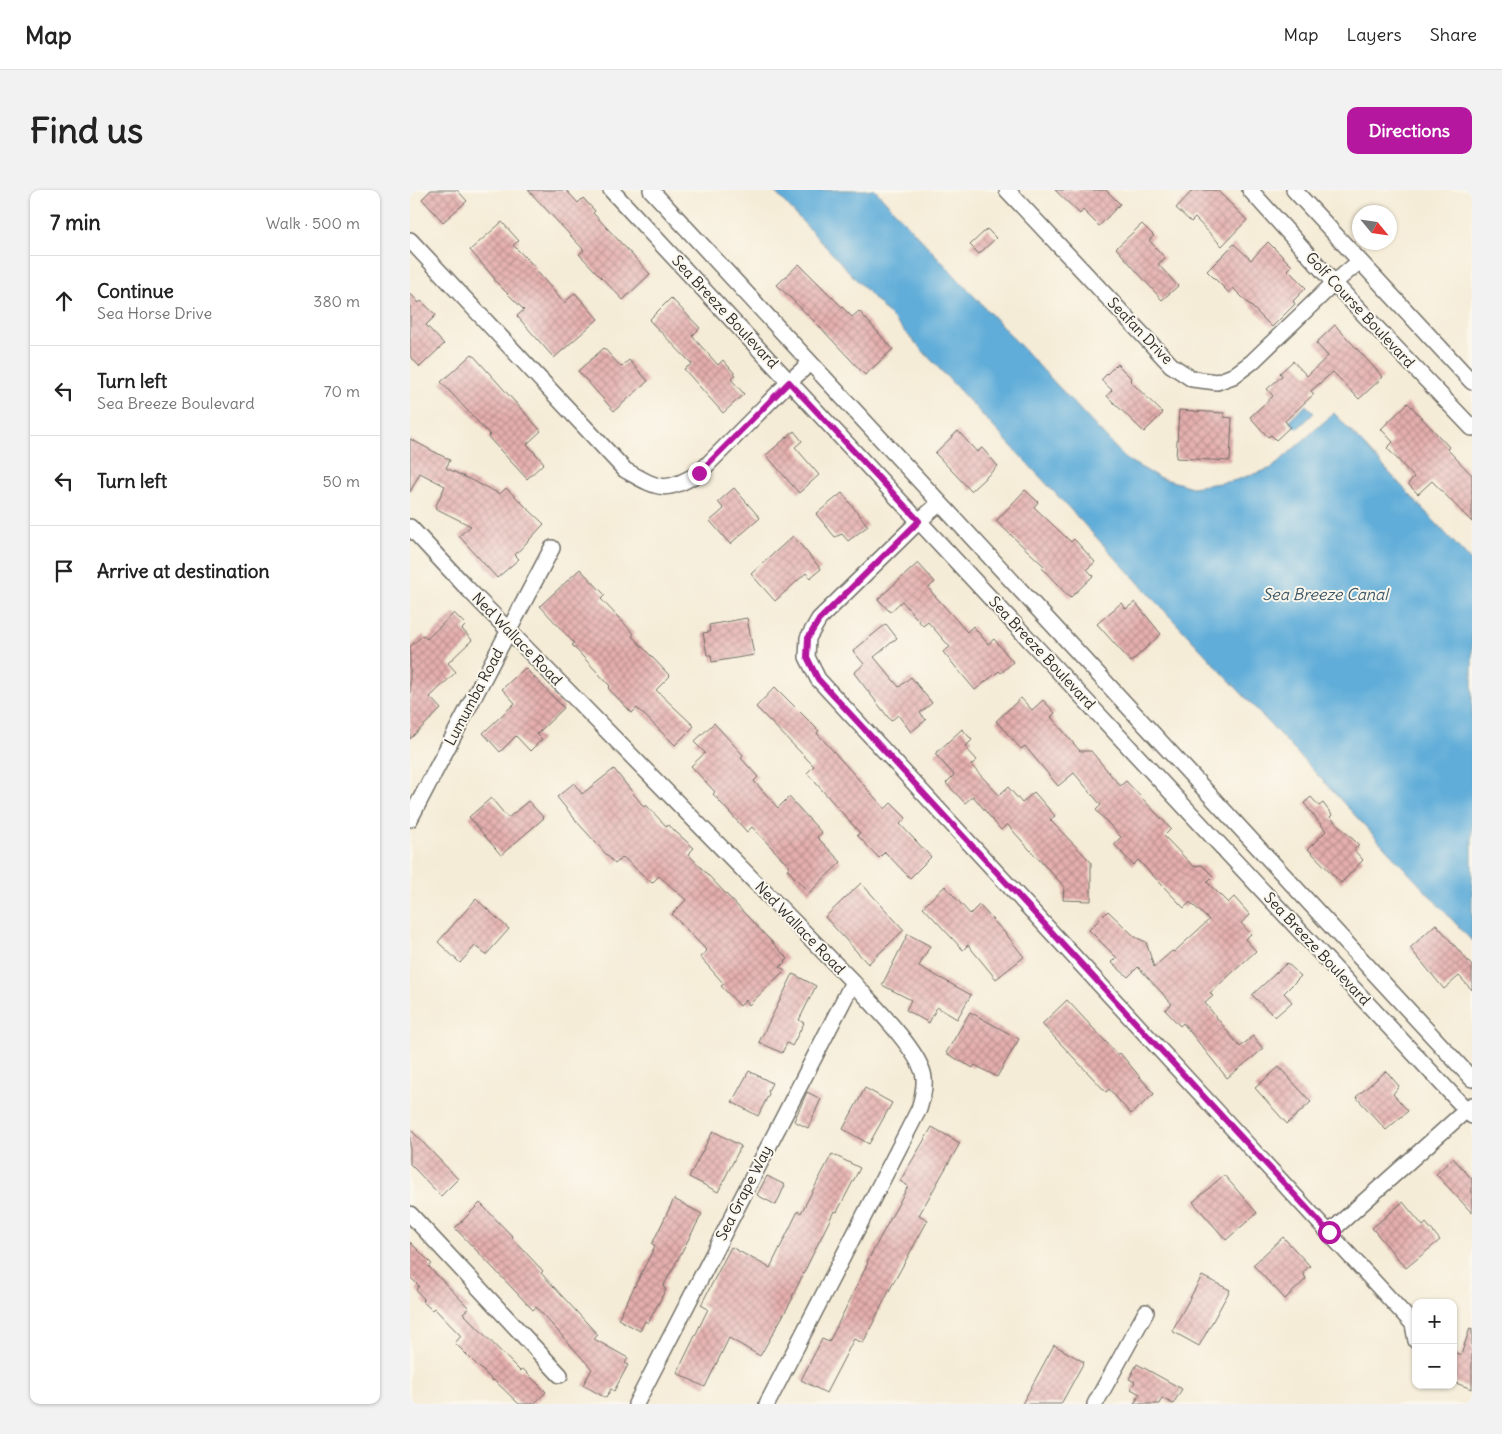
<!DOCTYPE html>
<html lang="en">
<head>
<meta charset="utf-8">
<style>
  :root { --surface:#fff; --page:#f2f2f2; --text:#222; --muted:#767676; --line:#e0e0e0; --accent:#b5179e }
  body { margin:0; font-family:Delius,sans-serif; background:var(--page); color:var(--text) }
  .controls { position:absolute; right:15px; bottom:15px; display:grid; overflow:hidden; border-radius:10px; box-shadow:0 1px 4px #0004 }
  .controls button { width:45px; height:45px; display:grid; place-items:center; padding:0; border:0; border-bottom:1px solid var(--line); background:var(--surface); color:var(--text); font:25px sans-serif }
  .compass { position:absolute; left:942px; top:15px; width:45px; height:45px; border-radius:50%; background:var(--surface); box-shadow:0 1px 4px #0004; rotate:119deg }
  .stop { position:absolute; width:15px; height:15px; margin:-11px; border:4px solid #b5179e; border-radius:50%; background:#fff }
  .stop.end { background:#b5179e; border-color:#fff; box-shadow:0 1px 5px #0008 }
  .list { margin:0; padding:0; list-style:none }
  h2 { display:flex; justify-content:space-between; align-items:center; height:65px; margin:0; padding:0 20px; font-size:21px }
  h2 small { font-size:16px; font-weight:400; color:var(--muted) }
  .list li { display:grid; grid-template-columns:32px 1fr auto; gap:15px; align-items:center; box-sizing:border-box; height:90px; padding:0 20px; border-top:1px solid var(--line) }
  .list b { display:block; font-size:19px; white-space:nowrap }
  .list p { margin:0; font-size:16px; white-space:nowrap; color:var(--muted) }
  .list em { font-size:16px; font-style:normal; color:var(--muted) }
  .icon { flex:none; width:28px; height:28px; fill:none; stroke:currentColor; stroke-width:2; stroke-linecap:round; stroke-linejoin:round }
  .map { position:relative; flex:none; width:1062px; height:1214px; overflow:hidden; border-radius:10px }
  header { display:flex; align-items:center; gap:30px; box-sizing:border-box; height:70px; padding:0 25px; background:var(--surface); border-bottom:1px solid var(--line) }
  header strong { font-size:24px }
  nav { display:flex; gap:28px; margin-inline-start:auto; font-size:18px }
  .intro { display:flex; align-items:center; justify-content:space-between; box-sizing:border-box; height:120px; padding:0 30px }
  h1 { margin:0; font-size:35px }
  .button { padding:12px 22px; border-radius:10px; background:var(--accent); color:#fff; font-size:18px; font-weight:700 }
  main { display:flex; gap:30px; padding:0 30px }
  aside { flex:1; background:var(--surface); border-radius:10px; box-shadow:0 1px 4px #0004 }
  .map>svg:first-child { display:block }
  .water { fill:#60add9; stroke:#466c82 }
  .building { fill:url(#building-cross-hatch) }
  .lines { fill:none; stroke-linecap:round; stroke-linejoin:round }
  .minor-casing { stroke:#726f67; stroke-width:18 }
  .minor { stroke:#fff; stroke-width:15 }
  .route { stroke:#b5179e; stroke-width:6 }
  .labels { text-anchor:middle; stroke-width:4; stroke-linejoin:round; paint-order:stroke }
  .street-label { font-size:15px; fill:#2b2b2b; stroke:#fbf7ec }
  .water-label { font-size:16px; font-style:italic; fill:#3e5868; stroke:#fbf7ec }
</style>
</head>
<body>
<header>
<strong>Map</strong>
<nav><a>Map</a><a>Layers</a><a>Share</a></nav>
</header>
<div class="intro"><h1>Find us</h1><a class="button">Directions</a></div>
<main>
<aside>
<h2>7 min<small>Walk · 500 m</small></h2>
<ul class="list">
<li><svg class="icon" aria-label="ahead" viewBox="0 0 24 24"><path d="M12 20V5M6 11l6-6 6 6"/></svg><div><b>Continue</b><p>Sea Horse Drive</p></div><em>380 m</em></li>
<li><svg class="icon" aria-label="left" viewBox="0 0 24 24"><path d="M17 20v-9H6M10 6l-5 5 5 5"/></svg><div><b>Turn left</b><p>Sea Breeze Boulevard</p></div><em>70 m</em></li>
<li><svg class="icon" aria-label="left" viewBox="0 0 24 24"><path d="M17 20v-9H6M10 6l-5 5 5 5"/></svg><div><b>Turn left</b></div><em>50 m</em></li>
<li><svg class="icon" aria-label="arrive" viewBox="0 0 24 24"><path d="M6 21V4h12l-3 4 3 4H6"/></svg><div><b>Arrive at destination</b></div></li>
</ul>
</aside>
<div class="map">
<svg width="1062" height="1214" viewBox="0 0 1062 1214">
  <defs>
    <pattern id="building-cross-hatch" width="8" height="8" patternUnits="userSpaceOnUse" patternTransform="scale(1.25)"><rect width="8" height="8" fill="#e5afae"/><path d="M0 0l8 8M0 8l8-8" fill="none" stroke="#ba8f8e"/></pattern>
  </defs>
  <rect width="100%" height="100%" fill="#fbf7ec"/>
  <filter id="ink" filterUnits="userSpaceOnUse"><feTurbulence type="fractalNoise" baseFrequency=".02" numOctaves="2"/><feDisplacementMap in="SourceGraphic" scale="10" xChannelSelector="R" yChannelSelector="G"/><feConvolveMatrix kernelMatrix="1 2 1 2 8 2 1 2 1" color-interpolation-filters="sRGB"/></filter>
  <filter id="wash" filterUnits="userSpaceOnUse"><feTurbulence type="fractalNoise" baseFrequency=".0096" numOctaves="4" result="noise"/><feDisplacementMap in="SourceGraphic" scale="20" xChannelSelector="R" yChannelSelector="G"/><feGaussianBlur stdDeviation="1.12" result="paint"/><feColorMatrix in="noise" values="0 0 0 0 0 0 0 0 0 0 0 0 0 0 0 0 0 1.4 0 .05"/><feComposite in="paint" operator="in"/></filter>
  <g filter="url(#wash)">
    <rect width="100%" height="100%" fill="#f5ecd7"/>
    <path class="water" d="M363 0H465L716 269 748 287 782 297 823 291 862 278 924 223 1062 372V751Z
      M896 215 904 223 887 239 879 231Z"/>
    <g id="blocks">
      <path class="building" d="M21 0H47L57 11 33 32 12 9Z
        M118 0H156L168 13 173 8 185 21 183 23 240 84 213 110 169 64 174 60Z
        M645 0H696L710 14 689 36 673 20 670 24Z
        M783 0H807L837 30 812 56 785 28 781 32 766 18Z
        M92 32 109 51 103 55 126 78 125 79 154 113 165 103 188 129 144 168 107 126 114 120 84 90 85 89 60 60Z
        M732 34 744 46 739 50 755 68 748 74 768 96 752 110 706 58Z
        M577 39 586 48 569 64 560 55Z
        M858 52 882 76 878 80 896 98 883 111 885 114 862 137 823 98 819 103 797 81 824 54 841 70Z
        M389 74 442 127 449 121 483 159 455 185 407 134 367 95Z
        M0 103 9 113 11 111 26 125 16 135 34 154 10 177 0 166Z
        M261 108 290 138 282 146 308 175 313 170 326 185 321 189 334 204 313 223 274 179 282 174 239 130Z
        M925 135 973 187 949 209 923 182 901 201 904 204 875 231 880 237 866 250 861 245 858 247 840 227 863 206 857 199 872 186 870 183 883 171 897 186 918 166 906 153Z
        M194 158 211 177 219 170 238 191 204 221 168 181Z
        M62 164 131 241 117 254 134 273 117 289 78 247 80 245 31 192Z
        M707 174 722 189 720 191 753 223 734 242 697 206 702 200 691 190Z
        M998 213 1039 257 1037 259 1062 285V332L1022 291 1008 304 998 294 1004 287 977 258 983 252 971 239Z
        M769 220 814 223V227L822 228 820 271 766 268Z
        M384 241 392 251 385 257 409 285 389 303 356 265Z
        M548 241 567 262 572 258 588 276 561 301 525 263Z
        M0 249 40 270 36 278 90 304 96 298 134 334 105 365 109 369 87 388 49 346 61 336 25 318 35 296 10 283 0 302Z
        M324 298 350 328 320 354 300 331 314 319 308 312Z
        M615 300 628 312 624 317 661 352 664 349 685 372 677 379 683 386 660 408 632 378 634 376 586 331Z
        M432 303 458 336 438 351 432 344 425 347 406 324Z
        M383 346 411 379 400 388 396 383 365 411 341 384Z
        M508 373 525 392 518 398 557 442 563 436 578 454 584 449 603 472 591 483 589 481 565 500 533 462 540 457 518 432 513 436 492 411 480 422 468 409Z
        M170 379 195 405 191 409 224 444 222 446 260 486 246 500 284 536 265 555 227 518 222 523 198 498 200 496 162 455 164 453 130 416Z
        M725 412 751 444 721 472 687 434 711 413 716 419Z
        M44 423 56 435 52 439 62 450 38 473 46 482 20 507 31 519 0 549V457L13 445 17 449Z
        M337 428 344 465 302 472 301 465H297L293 443 300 442 299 435Z
        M476 434 487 448 464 467 489 497 501 487 522 513 510 523 516 530 501 542 488 525 481 531 444 483 454 474 443 461Z
        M115 478 154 518 127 544 132 549 120 561 106 546 90 562 73 543 105 513 92 499Z
        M365 497 409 541 407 543 475 619 481 613 496 628 490 634 521 667 500 688 475 662 469 668 447 645 450 643 397 583 404 576 346 517Z
        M611 508 622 520 633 510 645 523 641 527 670 561H681L710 596 716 591 761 639 754 646 783 676 792 675 803 686 797 692 818 713 824 707 840 725 831 733 841 744 835 749 846 761 800 803 803 806 795 813 830 857 843 846 853 859 817 888 773 833 770 836 755 820 762 814 728 777 718 787 701 772 707 768 679 740 698 721 725 747 736 752 744 777 762 761 764 762 799 730 780 712 774 718 728 670 723 675 704 654 711 647 686 620 691 615 664 583 648 596 615 556 611 559 586 531Z
        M304 533 333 565 331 568 348 587 344 591 368 618 379 607 412 643 407 647 431 672 399 703 377 679 380 677 342 637 337 642 303 604 305 602 281 576 295 563 284 552Z
        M552 539 562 550 555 557 567 570 561 575 589 605 598 597 612 613 624 602 645 626 640 630 681 672V711L653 710 654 696 619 659 597 634 591 640 563 606 555 613 536 593 544 585 525 564Z
        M204 579 234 617 236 615 257 637 258 635 284 658 278 664 378 769 370 777 375 780 339 815 336 810 330 816 311 796 314 794 290 767 297 761 262 724 276 710 249 686 242 693 213 667 205 674 168 633 147 607 164 593 172 604Z
        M901 607 909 616 913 613 922 625 920 627 949 655 944 660 953 670 931 693 898 659 916 641 894 613Z
        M81 608 98 628 118 611 134 628 91 665 59 627Z
        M451 693 494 740 458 774 415 727Z
        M535 696 560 724 569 715 596 744 614 767 586 789 558 755 553 760 513 717Z
        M66 709 99 739 76 765 65 756 50 773 28 752Z
        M1026 734 1062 776V800L1049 786 1034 799 1000 758Z
        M498 744 520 756 509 776 561 805 547 829 527 817 519 833 496 820 501 810 472 795Z
        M877 773 891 786 874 803 882 812 865 827 842 805Z
        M383 784 406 796 389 830 394 833 382 856 377 853 372 863 349 852Z
        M657 810 708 865 710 863 744 904 721 924 699 899 696 902 632 834Z
        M560 822 609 849 587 887 565 875 563 878 536 863Z
        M869 877 901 912 877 934 845 898Z
        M339 881 362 893 358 901 359 904 348 926 322 912Z
        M976 881 989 896 983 904 998 921 976 940 946 907Z
        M455 898 482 913 459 954 433 939Z
        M397 902 411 909 398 938 384 931Z
        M522 937 550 953 509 1025 518 1030 480 1099 453 1153 444 1149 416 1203 391 1190 412 1149 419 1152 458 1073 457 1072 498 996 490 991Z
        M0 939 48 989 31 1006 0 974Z
        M303 941 331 956 308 1002 279 987Z
        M422 964 450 978 427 1022 424 1021 382 1107 383 1108 350 1166 319 1148 295 1197 267 1183 298 1119 291 1115 321 1057 360 1078 388 1021 391 1023Z
        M1043 968 1062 989V1023L1026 984Z
        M814 985 847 1023 816 1050 783 1012Z
        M357 986 375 995 366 1015 347 1005Z
        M264 1009 292 1024 253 1097 256 1099 238 1133 235 1131 230 1141 208 1129 245 1056 242 1054Z
        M993 1012 1013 1036 1016 1033 1030 1050 996 1078 962 1038Z
        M70 1013 103 1047 102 1048 133 1081 131 1083 188 1145 184 1149 218 1168 215 1173 218 1175 204 1201 201 1199 196 1208 173 1195 182 1179 126 1117 123 1120 45 1038Z
        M873 1047 900 1076 893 1082 896 1089 875 1109 843 1075Z
        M0 1052 22 1074 19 1077 59 1118 53 1123 110 1181 113 1179 136 1202 124 1214H109L84 1190 83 1191 45 1153 51 1146 24 1118 22 1120 12 1111 14 1109 6 1100 9 1096 0 1087Z
        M792 1086 820 1100 789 1156 762 1141Z
        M1060 1138 1062 1139V1199L1043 1192V1162L1051 1165Z
        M644 1155 674 1172 651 1214H612Z
        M727 1174 772 1199 763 1214 752 1208 749 1214H724L730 1204 721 1199 725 1192 719 1189Z"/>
    </g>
  </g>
  <g filter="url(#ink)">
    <use href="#blocks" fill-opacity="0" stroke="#726f67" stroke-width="1"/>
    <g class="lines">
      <g class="minor-casing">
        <path id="minor" d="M201 0 1062 926
          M241 0 1062 889
          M597 0 761 175 782 189 807 192 823 186 842 172 924 93 950 71
          M840 0 924 93 1062 238
          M884 0 1062 192
          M0 50 215 280C249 299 254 304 289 283L379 192 400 173
          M530 313 509 331 409 429 398 448 397 467 408 489 1003 1134 1006 1151
          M0 337 55 396 443 792C461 813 512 863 514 888 515 899 512 909 509 919L357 1214
          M0 629 142 358
          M0 1024 150 1185
          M919 1043 1062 915
          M226 1214 443 792
          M685 1214 736 1122"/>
      </g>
      <use href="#minor" class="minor"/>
    </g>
  </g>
  <g class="lines" filter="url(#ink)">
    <path class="route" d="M289 283 379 192 509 331 409 430 398 448 397 467 408 489 919 1042"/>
  </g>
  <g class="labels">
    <g class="street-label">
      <text transform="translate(950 120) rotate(47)" y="5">Golf Course Boulevard</text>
      <text transform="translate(315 122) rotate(47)" y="5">Sea Breeze Boulevard</text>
      <text transform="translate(730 141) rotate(46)" y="5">Seafan Drive</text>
      <text transform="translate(107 449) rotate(46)" y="5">Ned Wallace Road</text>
      <text transform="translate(632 463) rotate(47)" y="5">Sea Breeze Boulevard</text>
      <text transform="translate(64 507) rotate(-62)" y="5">Lumumba Road</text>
      <text transform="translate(390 738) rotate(46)" y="5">Ned Wallace Road</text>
      <text transform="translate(907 759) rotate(47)" y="5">Sea Breeze Boulevard</text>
      <text transform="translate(334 1003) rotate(-63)" y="5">Sea Grape Way</text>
    </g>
    <g class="water-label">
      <text x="915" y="410">Sea Breeze Canal</text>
    </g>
  </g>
</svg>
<div class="controls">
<button>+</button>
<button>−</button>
</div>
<svg class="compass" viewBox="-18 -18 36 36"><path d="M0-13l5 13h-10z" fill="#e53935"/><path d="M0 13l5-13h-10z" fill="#767676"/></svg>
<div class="stop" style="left:919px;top:1042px"></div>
<div class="stop end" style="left:289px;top:283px"></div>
</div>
</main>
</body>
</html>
